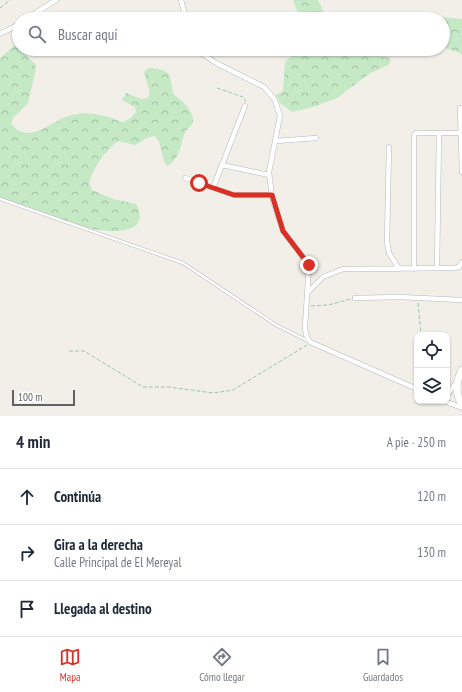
<!DOCTYPE html>
<html lang="es">
<head>
<meta charset="utf-8">
<style>
  :root { --surface:#fff; --page:#f2f2f3; --text:#1f2937; --muted:#747a83; --line:#e0e1e3; --accent:#d93025 }
  body { margin:0; font-family:"PT Sans Narrow",sans-serif; background:var(--page); color:var(--text) }
  .controls { position:absolute; right:12px; bottom:12px; display:grid; overflow:hidden; border-radius:8px; box-shadow:0 1px 3px #0004 }
  .controls button { width:36px; height:36px; display:grid; place-items:center; padding:0; border:0; border-bottom:1px solid var(--line); background:var(--surface); color:var(--text); font:20px sans-serif }
  .scale { position:absolute; left:12px; bottom:10px; width:63px; box-sizing:border-box; padding-left:4px; border:2px solid #5f6368; border-top:0; font-size:11px; line-height:14px; white-space:nowrap; color:#5f6368; -webkit-text-stroke:3px #fff; paint-order:stroke }
  .stop { position:absolute; width:12px; height:12px; margin:-9px; border:3px solid #d93025; border-radius:50%; background:#fff }
  .stop.end { background:#d93025; border-color:#fff; box-shadow:0 1px 4px #0008 }
  .list { margin:0; padding:0; list-style:none }
  h2 { display:flex; justify-content:space-between; align-items:center; height:52px; margin:0; padding:0 16px; font-size:17px }
  h2 small { font-size:13px; font-weight:400; color:var(--muted) }
  .list li { display:grid; grid-template-columns:26px 1fr auto; gap:12px; align-items:center; box-sizing:border-box; height:56px; padding:0 16px; border-top:1px solid var(--line) }
  .list b { display:block; font-size:15px; white-space:nowrap }
  .list p { margin:0; font-size:13px; white-space:nowrap; color:var(--muted) }
  .list em { font-size:13px; font-style:normal; color:var(--muted) }
  .icon { flex:none; width:22px; height:22px; fill:none; stroke:currentColor; stroke-width:2; stroke-linecap:round; stroke-linejoin:round }
  .map { position:relative; flex:none; width:462px; height:416px; overflow:hidden }
  .search { position:absolute; background:var(--surface); box-shadow:0 1px 3px #0004; left:12px; right:12px; top:12px; height:44px; display:flex; align-items:center; gap:10px; box-sizing:border-box; padding:0 14px; border-radius:22px; color:var(--muted); font-size:15px }
  .sheet { height:220px; background:var(--surface) }
  nav { display:flex; justify-content:space-around; align-items:center; box-sizing:border-box; height:56px; border-top:1px solid var(--line); background:var(--surface); font-size:11px; color:var(--muted) }
  nav a { display:grid; justify-items:center; gap:2px }
  nav .on { color:var(--accent) }
  .map>svg:first-child { display:block }
  .forest { fill:url(#forest-crowns) }
  .lines { fill:none; stroke-linecap:round; stroke-linejoin:round }
  .lane-casing { stroke:#b5b8bc; stroke-width:3.5 }
  .street-casing { stroke:#b5b8bc; stroke-width:5.5 }
  .secondary-casing { stroke:#b6babf; stroke-width:8 }
  .path { stroke:#9cc7a9; stroke-width:1; stroke-dasharray:4 2; stroke-linecap:butt }
  .lane { stroke:#fff; stroke-width:2.5 }
  .street { stroke:#fff; stroke-width:4.5 }
  .secondary { stroke:#fff; stroke-width:7 }
  .route { stroke:#d93025; stroke-width:5 }
</style>
</head>
<body>
<div class="map">
<svg width="462" height="416" viewBox="0 0 462 416">
  <defs>
    <pattern id="forest-crowns" width="20" height="18" patternUnits="userSpaceOnUse"><rect width="20" height="18" fill="#c5e8c5"/><path d="M2 6a3 3 0 1 1 6 0M12 15a3 3 0 1 1 6 0" fill="none" stroke="#a3c0a4"/></pattern>
  </defs>
  <rect width="100%" height="100%" fill="#f1efe8"/>
  <path class="forest" d="M293 0H318L327 19H300Z
    M441 17 462 19V54L443 47V19H438Z
    M15 45 35 64 36 69 28 103 13 118 11 124C31 147 51 119 72 115 86 112 99 114 112 118 117 120 119 122 124 122L131 118 136 112 135 107 122 100 126 93 141 99 148 98 150 93 144 72 149 68C178 70 167 79 175 96 182 99 194 113 193 120 193 126 187 128 185 133 179 147 182 155 168 166 159 158 164 145 155 136L149 137 135 145 118 141C104 152 95 166 89 182L92 190 113 199 136 204C154 240 100 231 81 227 57 222 25 207 0 199V58Z
    M300 49H352L360 52 390 58 391 61 388 65 370 73 337 98 313 107 292 112 280 103 276 95 283 91 285 62Z"/>
  <g class="lines">
    <g class="lane-casing">
      <path id="lane" d="M0 199 183 263 276 325 310 342"/>
    </g>
    <g class="street-casing">
      <path id="street" d="M181 0 186 19
        M26 19 56 0
        M0 34 19 24
        M195 49 216 63 264 87 275 100 280 116 269 172 272 198 283 231 309 265 305 327 306 335 310 342 417 389
        M460 108 462 172
        M276 141 316 138
        M389 147 387 241 389 253 399 269
        M222 165 269 175
        M185 178 234 195H272
        M213 188 245 106
        M437 268 439 133
        M414 269V135L416 133H461
        M308 292 323 277 343 269 454 268 459 267 462 262
        M355 298 399 297 462 300
        M447 395 456 383
        M444 401 462 408"/>
    </g>
    <g class="secondary-casing">
      <path id="secondary" d="M462 370C456 381 455 393 462 405"/>
    </g>
    <path class="path" d="M0 8 10 0
      M217 88 243 97 246 102
      M418 303 421 335
      M311 306 328 305 351 299
      M69 351H84L143 387H169L213 393 233 390 307 345"/>
    <use href="#lane" class="lane"/>
    <use href="#street" class="street"/>
    <use href="#secondary" class="secondary"/>
  </g>
  <g class="lines">
    <path class="route" d="M199 183 234 195H272L283 231 309 265"/>
  </g>
</svg>
<div class="controls">
<button><svg class="icon" aria-label="locate" viewBox="0 0 24 24"><circle cx="12" cy="12" r="6"/><path d="M12 2v4M12 18v4M2 12h4M18 12h4"/></svg></button>
<button><svg class="icon" aria-label="layers" viewBox="0 0 24 24"><path d="M12 4l9 5-9 5-9-5zM3 14l9 5 9-5"/></svg></button>
</div>
<div class="scale">100 m</div>
<div class="stop" style="left:199px;top:183px"></div>
<div class="stop end" style="left:309px;top:265px"></div>
<div class="search"><svg class="icon" aria-label="search" viewBox="0 0 24 24"><circle cx="10" cy="10" r="6"/><path d="M15 15l6 6"/></svg>Buscar aquí</div>
</div>
<section class="sheet">
<h2>4 min<small>A pie · 250 m</small></h2>
<ul class="list">
<li><svg class="icon" aria-label="ahead" viewBox="0 0 24 24"><path d="M12 20V5M6 11l6-6 6 6"/></svg><div><b>Continúa</b></div><em>120 m</em></li>
<li><svg class="icon" aria-label="right" viewBox="0 0 24 24"><path d="M7 20v-9h11M14 6l5 5-5 5"/></svg><div><b>Gira a la derecha</b><p>Calle Principal de El Mereyal</p></div><em>130 m</em></li>
<li><svg class="icon" aria-label="arrive" viewBox="0 0 24 24"><path d="M6 21V4h12l-3 4 3 4H6"/></svg><div><b>Llegada al destino</b></div></li>
</ul>
</section>
<nav>
<a class="on"><svg class="icon" aria-label="map" viewBox="0 0 24 24"><path d="M3 6l6-2 6 2 6-2v14l-6 2-6-2-6 2zM9 4v14M15 6v14"/></svg>Mapa</a>
<a><svg class="icon" aria-label="directions" viewBox="0 0 24 24"><path d="M12 3l9 9-9 9-9-9zM9 14v-3h6M13 9l2 2-2 2"/></svg>Cómo llegar</a>
<a><svg class="icon" aria-label="saved" viewBox="0 0 24 24"><path d="M7 4h10v16l-5-4-5 4z"/></svg>Guardados</a>
</nav>
</body>
</html>
